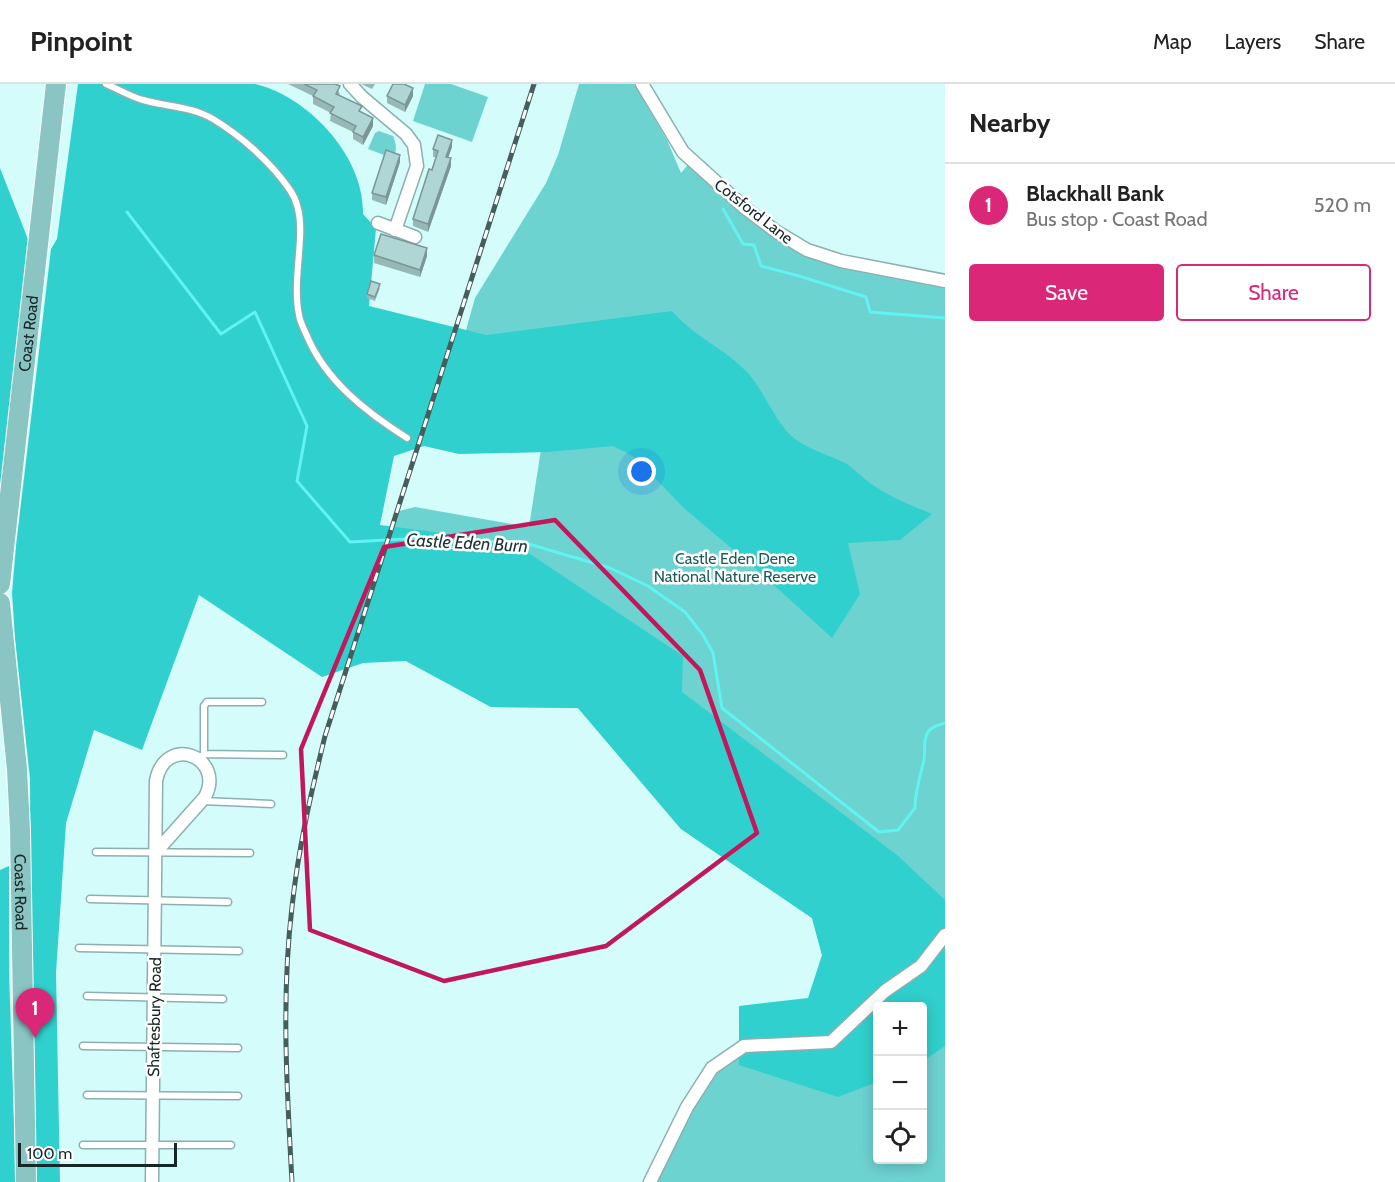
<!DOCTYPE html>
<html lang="en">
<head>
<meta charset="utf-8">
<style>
  :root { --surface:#fff; --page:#f2f2f2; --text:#222; --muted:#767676; --line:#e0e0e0; --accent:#db2777 }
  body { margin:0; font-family:Cabin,sans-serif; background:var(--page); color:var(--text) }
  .controls { position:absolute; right:18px; bottom:18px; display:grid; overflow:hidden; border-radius:6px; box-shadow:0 3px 15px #0003 }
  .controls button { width:54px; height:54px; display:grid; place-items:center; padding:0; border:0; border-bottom:2px solid var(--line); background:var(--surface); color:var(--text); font:30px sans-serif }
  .scale { position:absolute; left:18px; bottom:15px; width:159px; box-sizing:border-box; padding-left:6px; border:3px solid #172626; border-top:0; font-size:16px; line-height:21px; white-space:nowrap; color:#172626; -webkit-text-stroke:4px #fff; paint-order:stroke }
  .you { position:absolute; left:642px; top:388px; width:21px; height:21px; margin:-15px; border:4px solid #fff; border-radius:50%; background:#1a73e8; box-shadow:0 0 0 9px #1a73e833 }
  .badge { display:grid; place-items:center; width:39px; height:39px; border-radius:50%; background:var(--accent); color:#fff; font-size:20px; font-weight:700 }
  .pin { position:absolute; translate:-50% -50px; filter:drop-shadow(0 2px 3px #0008) }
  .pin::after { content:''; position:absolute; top:32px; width:21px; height:18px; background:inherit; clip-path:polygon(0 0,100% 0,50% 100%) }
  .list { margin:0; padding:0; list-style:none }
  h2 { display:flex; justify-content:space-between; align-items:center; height:78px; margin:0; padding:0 24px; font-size:26px }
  h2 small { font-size:20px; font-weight:400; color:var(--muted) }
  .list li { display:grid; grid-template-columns:39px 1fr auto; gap:18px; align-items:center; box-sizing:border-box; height:84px; padding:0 24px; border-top:2px solid var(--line) }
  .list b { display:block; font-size:22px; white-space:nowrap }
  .list p { margin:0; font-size:20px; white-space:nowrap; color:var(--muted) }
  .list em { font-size:20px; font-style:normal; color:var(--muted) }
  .actions { display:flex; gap:12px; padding:18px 24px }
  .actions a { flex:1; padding:14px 0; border:2px solid var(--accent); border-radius:6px; text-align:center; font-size:21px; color:var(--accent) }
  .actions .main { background:var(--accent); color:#fff }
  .icon { flex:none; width:33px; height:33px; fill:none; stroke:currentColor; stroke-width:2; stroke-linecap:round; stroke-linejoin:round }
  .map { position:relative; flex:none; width:945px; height:1098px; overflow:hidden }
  header { display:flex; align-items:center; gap:36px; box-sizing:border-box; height:84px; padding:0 30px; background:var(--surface); border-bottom:2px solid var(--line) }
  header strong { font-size:28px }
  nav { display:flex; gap:33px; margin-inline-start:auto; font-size:21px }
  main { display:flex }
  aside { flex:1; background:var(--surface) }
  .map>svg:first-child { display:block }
  .green { fill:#6dd3d1; fill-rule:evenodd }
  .forest { fill:#30d0ce }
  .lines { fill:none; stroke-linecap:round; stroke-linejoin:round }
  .stream { stroke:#60f3f1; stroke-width:3 }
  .lane-casing { stroke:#8ab0af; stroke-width:9 }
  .street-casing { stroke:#8ab0af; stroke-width:15 }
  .primary-casing { stroke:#fff; stroke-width:22 }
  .lane { stroke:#fff; stroke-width:6 }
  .street { stroke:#fff; stroke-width:12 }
  .primary { stroke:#8ac5c4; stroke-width:20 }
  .rail-casing { stroke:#475c5c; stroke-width:5 }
  .rail { stroke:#fff; stroke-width:3; stroke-dasharray:9; stroke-linecap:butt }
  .wall { fill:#96b8b7 }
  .shaded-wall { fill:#7a9695 }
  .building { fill:#afd6d5; stroke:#7a9695; stroke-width:1.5 }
  .marked { fill:none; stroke:#c2185b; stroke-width:4.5; stroke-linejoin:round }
  .labels { text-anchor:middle; stroke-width:5; stroke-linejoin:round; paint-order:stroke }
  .street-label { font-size:16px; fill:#172626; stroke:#fff }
  .park-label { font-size:16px; fill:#1f5d5c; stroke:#fff }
  .water-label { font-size:18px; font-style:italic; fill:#1c3534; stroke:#fff }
</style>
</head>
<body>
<header>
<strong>Pinpoint</strong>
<nav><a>Map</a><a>Layers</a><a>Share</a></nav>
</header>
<main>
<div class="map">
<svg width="945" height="1098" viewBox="0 0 945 1098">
  <rect width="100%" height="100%" fill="#d4fcfb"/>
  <path class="green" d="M425 0H451L488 13 472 58 413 37Z
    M579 0H634L667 56 681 89 692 76 807 166 945 197V1098H650L712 984 744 962 831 958 822 871 812 834 681 745 578 624 491 623 406 577 356 561 399 427 415 423 529 443 542 359 458 244 466 246 475 214 546 99 558 71ZM878 922H922V1076H878Z
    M379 47 393 52C396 59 398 67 392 74L368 65 375 49Z"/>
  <path class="forest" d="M78 0H255C308 12 365 73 363 130L376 144 369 222 486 251 672 227C693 252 724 264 747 288 764 306 775 339 795 355 810 366 829 371 845 379 854 384 861 393 870 399 889 413 911 421 932 430L900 456 848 459 860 510 832 554 754 483 686 426 633 372 613 362 548 368 459 370 424 362 394 372 380 441 512 458 683 572 682 608 897 771 945 816V962L923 977 922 922H878L877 998 838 1013 739 981V922L808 914 822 871 812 834 681 745 578 624 491 623 406 577 363 579 322 593 199 511 142 666 94 646 66 739 56 889 60 1098H36L31 894 30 695 15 554 12 509 16 462 51 165 57 155Z
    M0 84 33 168 0 413Z
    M9 782V888L16 1098H0V786Z"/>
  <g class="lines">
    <path class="stream" d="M723 125 743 160 754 161 761 182 799 192 866 213 870 228 945 234
      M127 128 221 250 255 228 307 342 297 397 350 458 404 455 522 458 610 484 648 502 685 528 703 551 713 569 722 624 879 748 898 746 915 724C915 707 920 693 924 676 926 667 922 657 928 648 932 642 939 641 945 639"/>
    <g class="lane-casing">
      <path id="lane" d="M106 0C118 5 131 13 143 16 167 23 191 22 213 35 241 52 271 78 290 106 299 119 301 138 300 154 299 179 294 206 299 231 300 238 304 245 307 252 326 297 366 328 407 354
        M204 670V622L207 618H262
        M201 673 204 670 283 671
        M202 717 271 720
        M96 768 250 769
        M90 815 228 818
        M79 864 239 867
        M87 912 223 915
        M83 962 238 964
        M87 1011 238 1012
        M83 1061H231"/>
    </g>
    <g class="street-casing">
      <path id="street" d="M350 0 362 13 406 50 414 61 417 82 395 146
        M642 0 683 68 745 124 777 148 807 166 841 177 945 197
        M378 139 415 153
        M152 1098 156 697C165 649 226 673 205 713L156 768
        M650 1098 687 1023 712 984 744 962 831 958 885 907 921 882 945 851"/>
    </g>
    <g class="primary-casing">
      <g id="primary">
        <path id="s1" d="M0 500 56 0"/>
        <path id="s2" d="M0 519 17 685 20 747 26 1098"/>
      </g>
    </g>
    <use href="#lane" class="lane"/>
    <use href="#street" class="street"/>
    <use href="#primary" class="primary"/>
    <g class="rail-casing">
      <path id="rail" d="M292 1098C287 1007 281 915 292 823 298 766 311 709 325 652L534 0"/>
    </g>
    <use href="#rail" class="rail"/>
  </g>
  <path class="wall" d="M288 0H335L340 10 339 11 362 29 373 42 363 61 353 55V48L330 37 331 29 313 20V12Z
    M361 0H375L372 5Z
    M387 12H413L405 28 387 19Z
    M452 63 448 73 451 82 428 148 413 142V135L436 73H433V65Z
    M400 78 386 121 372 116V109Z
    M374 171 427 172 420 193 374 179Z
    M380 204 375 217 367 214V210Z"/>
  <path class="shaded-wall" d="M413 4V12L405 28V21Z
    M373 34V42L363 61V53Z
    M452 56V63L446 80V73Z
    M400 71V78L386 121V113Z
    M451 74V82L428 148V140Z
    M427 164V172L420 193V186Z"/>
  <path class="building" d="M304 0H335L340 2 336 10 362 22 359 27 373 34 363 53 353 48 356 42 330 29 334 23 313 12 317 6Z
    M393 0H404L413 4 405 21 387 12Z
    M438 51 452 56 446 73 451 74 428 140 413 135 429 85 432 86 438 67 433 65Z
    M386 66 400 71 386 113 372 109Z
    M381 150 427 164 420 186 374 171Z
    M371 197 380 200 375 213 367 210Z"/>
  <path class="marked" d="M555 436 700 586 757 749 606 862 444 897 310 846 301 665 384 463Z"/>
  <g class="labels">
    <g class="street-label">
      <text transform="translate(754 127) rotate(38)" y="6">Cotsford Lane</text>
      <text dy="6" stroke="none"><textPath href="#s1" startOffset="252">Coast Road</textPath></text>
      <text dy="6" stroke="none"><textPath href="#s2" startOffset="290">Coast Road</textPath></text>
      <text transform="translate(154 933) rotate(-89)" y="6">Shaftesbury Road</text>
    </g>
    <g class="park-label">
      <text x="735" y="480">Castle Eden Dene<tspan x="735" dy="18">National Nature Reserve</tspan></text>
    </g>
    <g class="water-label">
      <text transform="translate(467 459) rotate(3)" y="6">Castle Eden Burn</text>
    </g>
  </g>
</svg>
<div class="controls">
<button>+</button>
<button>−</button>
<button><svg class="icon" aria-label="locate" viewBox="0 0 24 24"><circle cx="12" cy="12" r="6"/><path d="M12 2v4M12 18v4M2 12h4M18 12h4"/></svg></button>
</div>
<div class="scale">100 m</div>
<div class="you"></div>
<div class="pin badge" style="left:35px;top:954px">1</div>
</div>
<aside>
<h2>Nearby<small></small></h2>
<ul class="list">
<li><span class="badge">1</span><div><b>Blackhall Bank</b><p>Bus stop · Coast Road</p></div><em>520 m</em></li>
</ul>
<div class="actions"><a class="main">Save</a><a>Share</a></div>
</aside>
</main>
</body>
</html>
